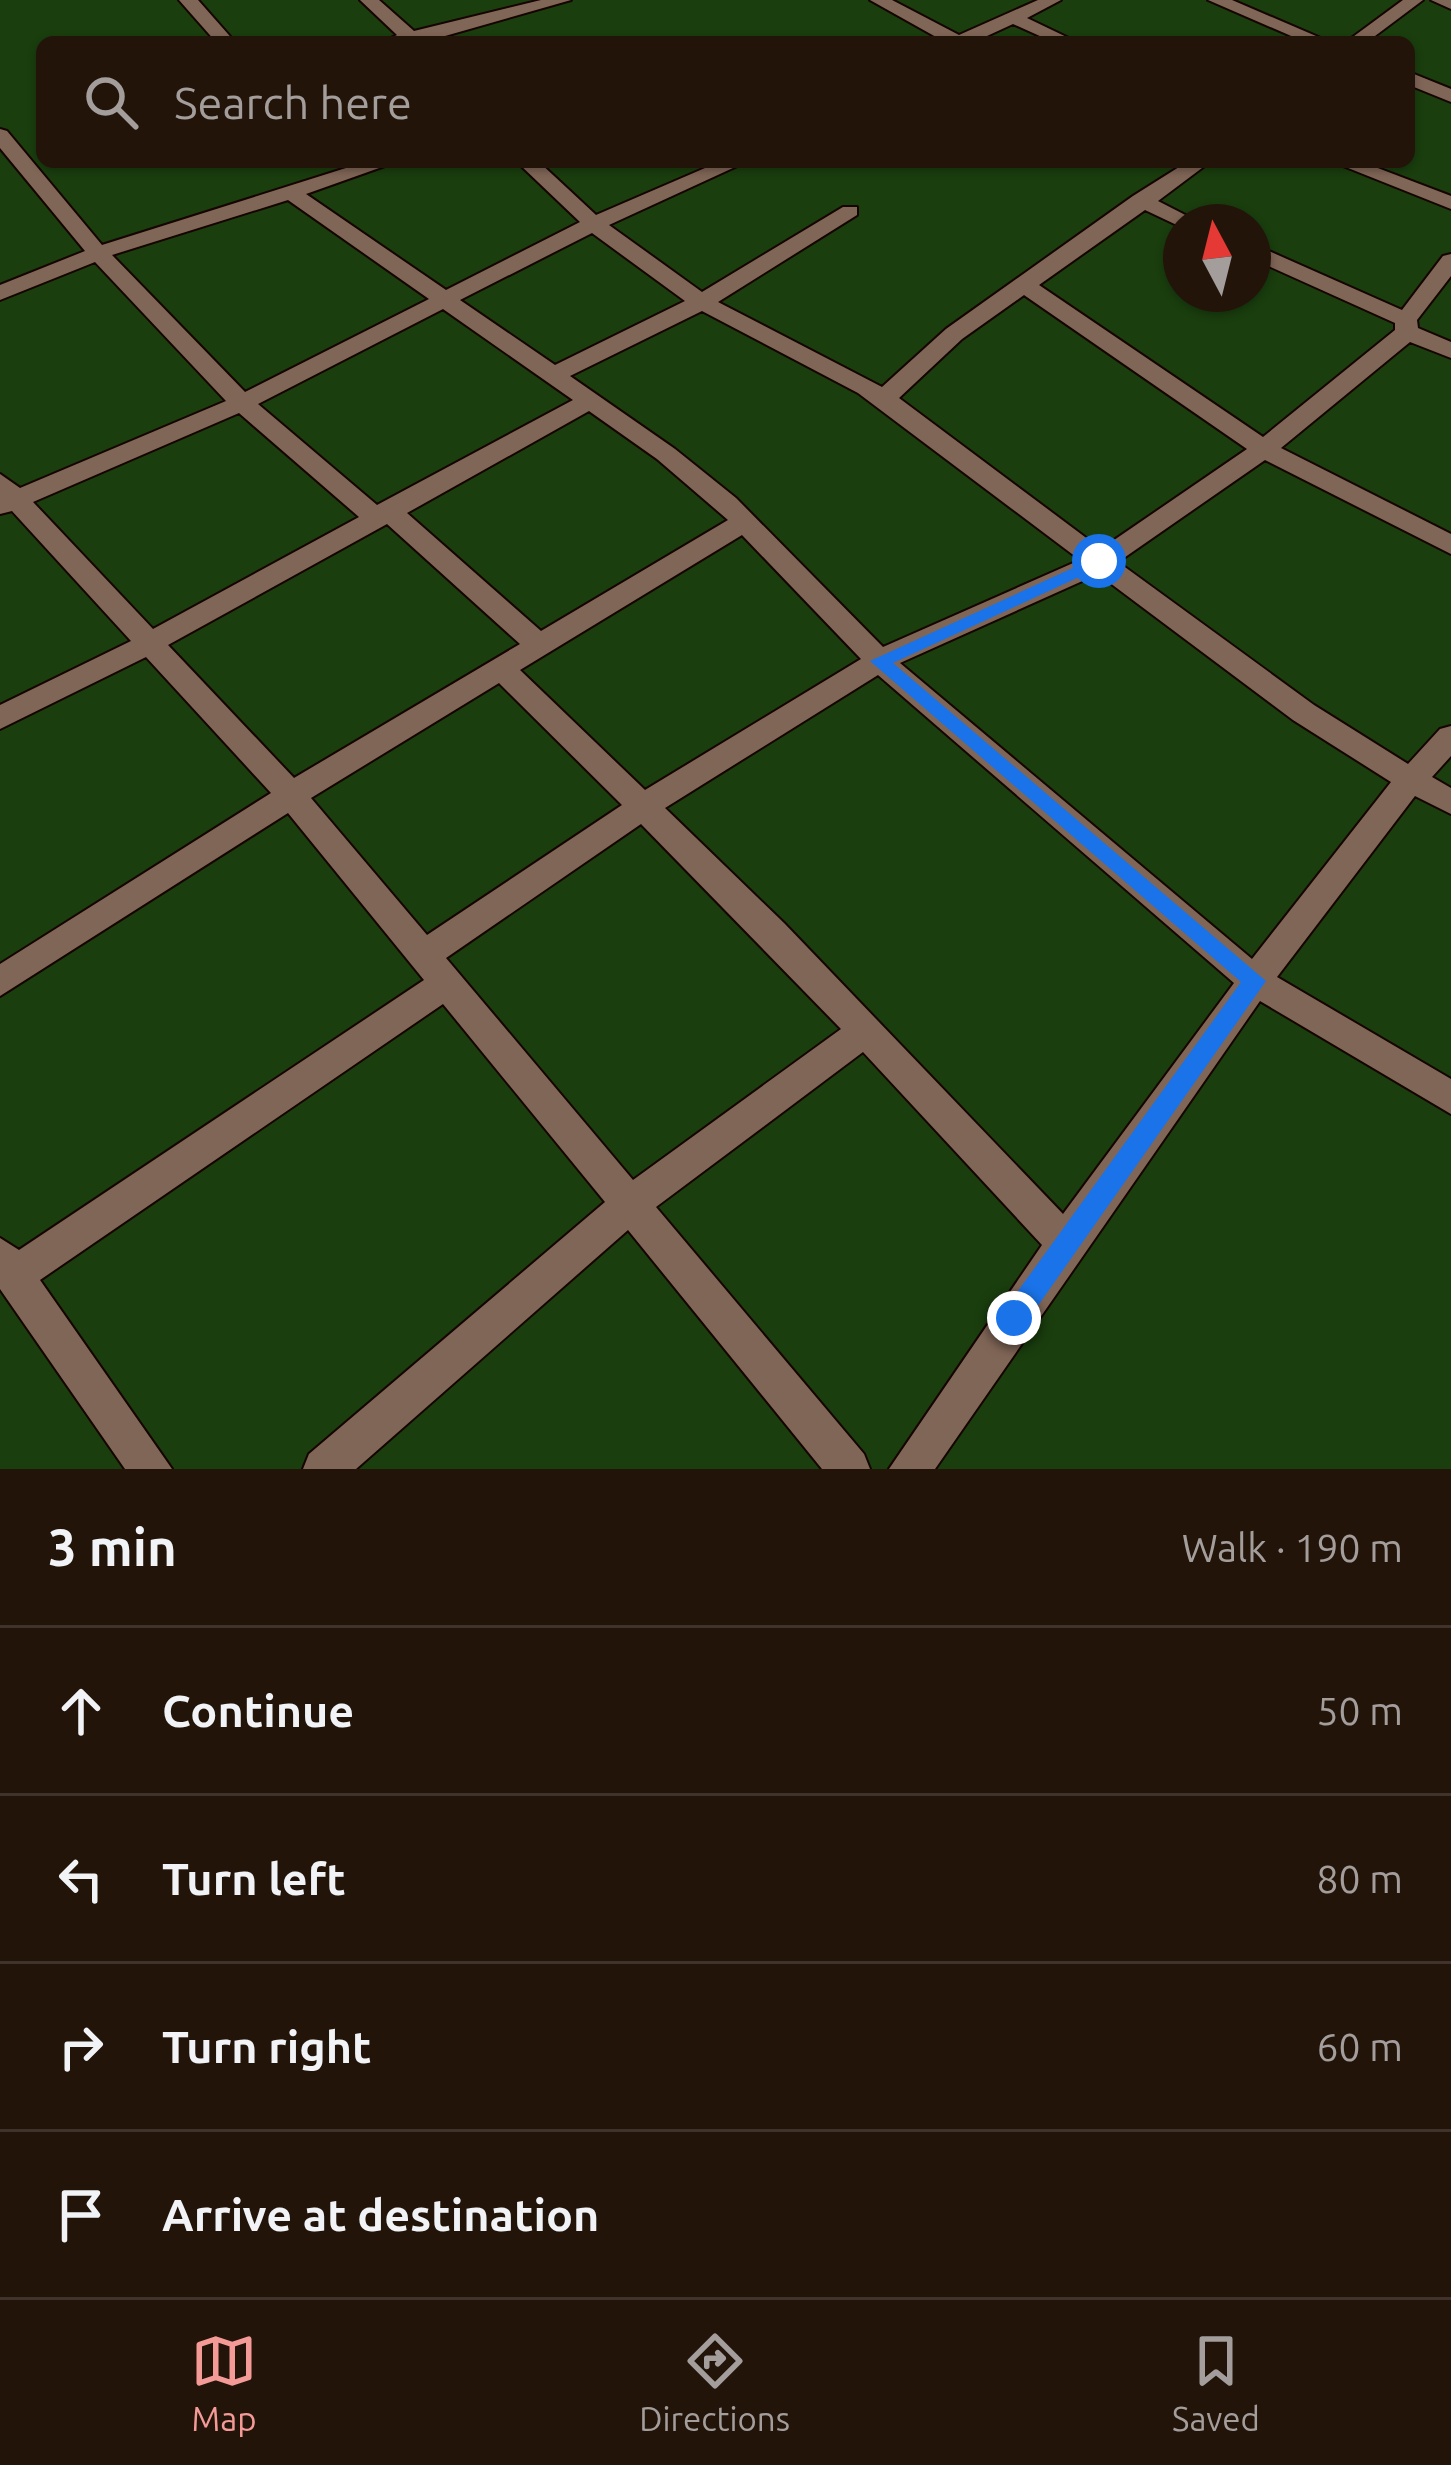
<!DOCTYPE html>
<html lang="en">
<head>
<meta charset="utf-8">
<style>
  :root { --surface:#23140a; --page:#2b1d13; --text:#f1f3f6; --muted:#a39e9c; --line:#40332b; --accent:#f59b97 }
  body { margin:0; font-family:Ubuntu,sans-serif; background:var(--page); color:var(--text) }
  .compass { position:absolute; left:1163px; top:204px; width:108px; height:108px; border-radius:50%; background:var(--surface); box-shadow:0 3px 9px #0004; rotate:353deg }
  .stop { position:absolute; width:36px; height:36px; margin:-27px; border:9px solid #1a73e8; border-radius:50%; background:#fff }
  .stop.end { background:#1a73e8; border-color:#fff; box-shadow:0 3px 12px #0008 }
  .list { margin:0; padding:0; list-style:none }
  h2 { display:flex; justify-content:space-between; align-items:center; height:156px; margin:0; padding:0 48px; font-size:51px }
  h2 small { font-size:39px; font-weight:400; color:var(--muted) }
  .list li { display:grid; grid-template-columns:78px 1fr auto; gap:36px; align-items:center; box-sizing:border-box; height:168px; padding:0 48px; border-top:3px solid var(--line) }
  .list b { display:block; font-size:45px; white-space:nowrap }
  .list em { font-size:39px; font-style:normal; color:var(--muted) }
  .icon { flex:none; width:66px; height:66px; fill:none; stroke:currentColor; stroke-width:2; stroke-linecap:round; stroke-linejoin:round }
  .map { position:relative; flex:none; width:1451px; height:1469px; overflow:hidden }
  .search { position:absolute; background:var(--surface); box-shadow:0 3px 9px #0004; left:36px; right:36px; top:36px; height:132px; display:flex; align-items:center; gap:30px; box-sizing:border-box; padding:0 42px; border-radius:18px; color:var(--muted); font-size:45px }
  .sheet { height:828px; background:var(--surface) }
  nav { display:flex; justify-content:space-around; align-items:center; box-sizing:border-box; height:168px; border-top:3px solid var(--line); background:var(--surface); font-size:33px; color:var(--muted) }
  nav a { display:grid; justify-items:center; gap:6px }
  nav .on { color:var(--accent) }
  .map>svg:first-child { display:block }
  .green { fill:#1a3e0e; fill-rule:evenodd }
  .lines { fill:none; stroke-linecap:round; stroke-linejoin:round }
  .minor-casing { stroke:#160400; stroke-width:4 }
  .minor { fill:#806657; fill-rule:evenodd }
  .route { fill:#1a73e8 }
</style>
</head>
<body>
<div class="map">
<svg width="1451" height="1469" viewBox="0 0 1451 1469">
  <rect width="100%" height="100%" fill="#2f1a0d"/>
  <path class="green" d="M0 0H1451V1469H0ZM42 42H1409V162H42ZM1181 222H1253V294H1181Z"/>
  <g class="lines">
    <g class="minor-casing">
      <path id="minor" d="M179 0H198L235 42H216Z
        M360 0H379L414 31 541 0H571L424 42H383L397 35Z
        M870 0H892L959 35 1038 0H1061L1027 18 1077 42H1053L1013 24 974 42H945Z
        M1208 0H1232L1330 42H1305Z
        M1403 0H1423L1367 42H1346Z
        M1431 0H1451V9Z
        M1409 72 1451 89V102L1409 85Z
        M0 129 7 131 102 245 365 162H396L306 194 446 290 580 222 517 162H539L596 215 719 162H746L609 225 702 292 843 207H857V215L718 302 882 387 946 329 1133 196 1187 162H1210L1158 201 1199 222H1181V227L1145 210 1039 285 1263 437 1395 330V323L1253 259V244L1402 310 1443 256 1451 254V276L1417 320 1418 328 1451 342V358L1410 342 1281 448 1451 534V554L1265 460 1118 562 1314 705 1408 764 1440 729 1451 726V756L1432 777 1451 788V814L1415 796 1277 977 1451 1079V1114L1260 1001 935 1469H889L1042 1245 863 1052 656 1207 864 1454 870 1469H822L628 1230 356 1469H303L309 1454 605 1202 443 1004 40 1280 172 1469H125L0 1289V1238L19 1250 424 980 288 813 0 996V964L271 793 146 657 0 729V705L131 641 12 511 0 514V474L20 488 226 401 95 262 0 300V285L85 251 0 148ZM288 200 429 299 245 392 112 255ZM592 233 685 301 555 365 460 300ZM1024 295 1247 449 1101 549 899 398 962 339ZM443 309 573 400 377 505 258 404ZM702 311 858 393 1080 560 883 647 736 498 675 449 570 376ZM589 411 657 459 728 520 541 631 407 513ZM239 413 359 517 153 629 33 502ZM387 524 520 644 294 778 168 645ZM742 535 861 659 645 790 520 670ZM1098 574 1293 720 1391 782 1252 959 900 663ZM878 675 1234 983 1063 1214 784 923 665 808ZM499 683 622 805 427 935 311 798ZM641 824 841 1029 633 1180 446 958Z
        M1333 162H1362L1451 196V209Z"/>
    </g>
    <use href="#minor" class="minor"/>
  </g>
  <path class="route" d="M1099 556 1108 561 1105 565 893 663 1266 981 1023 1327 1014 1331 1005 1327 1001 1318 1005 1309 1241 982 870 661Z"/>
</svg>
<svg class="compass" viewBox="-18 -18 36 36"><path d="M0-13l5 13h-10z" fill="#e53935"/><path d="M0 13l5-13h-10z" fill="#a39e9c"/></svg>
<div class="stop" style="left:1099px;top:561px"></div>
<div class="stop end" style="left:1014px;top:1318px"></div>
<div class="search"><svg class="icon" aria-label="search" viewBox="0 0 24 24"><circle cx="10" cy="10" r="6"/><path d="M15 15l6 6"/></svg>Search here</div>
</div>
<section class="sheet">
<h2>3 min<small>Walk · 190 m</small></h2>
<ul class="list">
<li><svg class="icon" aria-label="ahead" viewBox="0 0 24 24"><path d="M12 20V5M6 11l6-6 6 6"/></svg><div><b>Continue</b></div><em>50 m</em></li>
<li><svg class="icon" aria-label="left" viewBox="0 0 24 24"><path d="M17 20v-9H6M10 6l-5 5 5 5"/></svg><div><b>Turn left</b></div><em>80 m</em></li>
<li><svg class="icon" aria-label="right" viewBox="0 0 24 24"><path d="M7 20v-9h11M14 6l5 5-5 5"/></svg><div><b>Turn right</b></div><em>60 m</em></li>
<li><svg class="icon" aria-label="arrive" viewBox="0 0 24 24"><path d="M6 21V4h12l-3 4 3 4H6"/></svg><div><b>Arrive at destination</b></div></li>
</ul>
</section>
<nav>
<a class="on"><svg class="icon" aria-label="map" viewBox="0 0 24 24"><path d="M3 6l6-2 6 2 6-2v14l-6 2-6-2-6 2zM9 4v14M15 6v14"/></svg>Map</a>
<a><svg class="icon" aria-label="directions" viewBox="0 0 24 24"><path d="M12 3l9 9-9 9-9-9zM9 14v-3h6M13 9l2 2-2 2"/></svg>Directions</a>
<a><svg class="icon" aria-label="saved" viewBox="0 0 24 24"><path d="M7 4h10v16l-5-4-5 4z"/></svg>Saved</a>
</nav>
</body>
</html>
